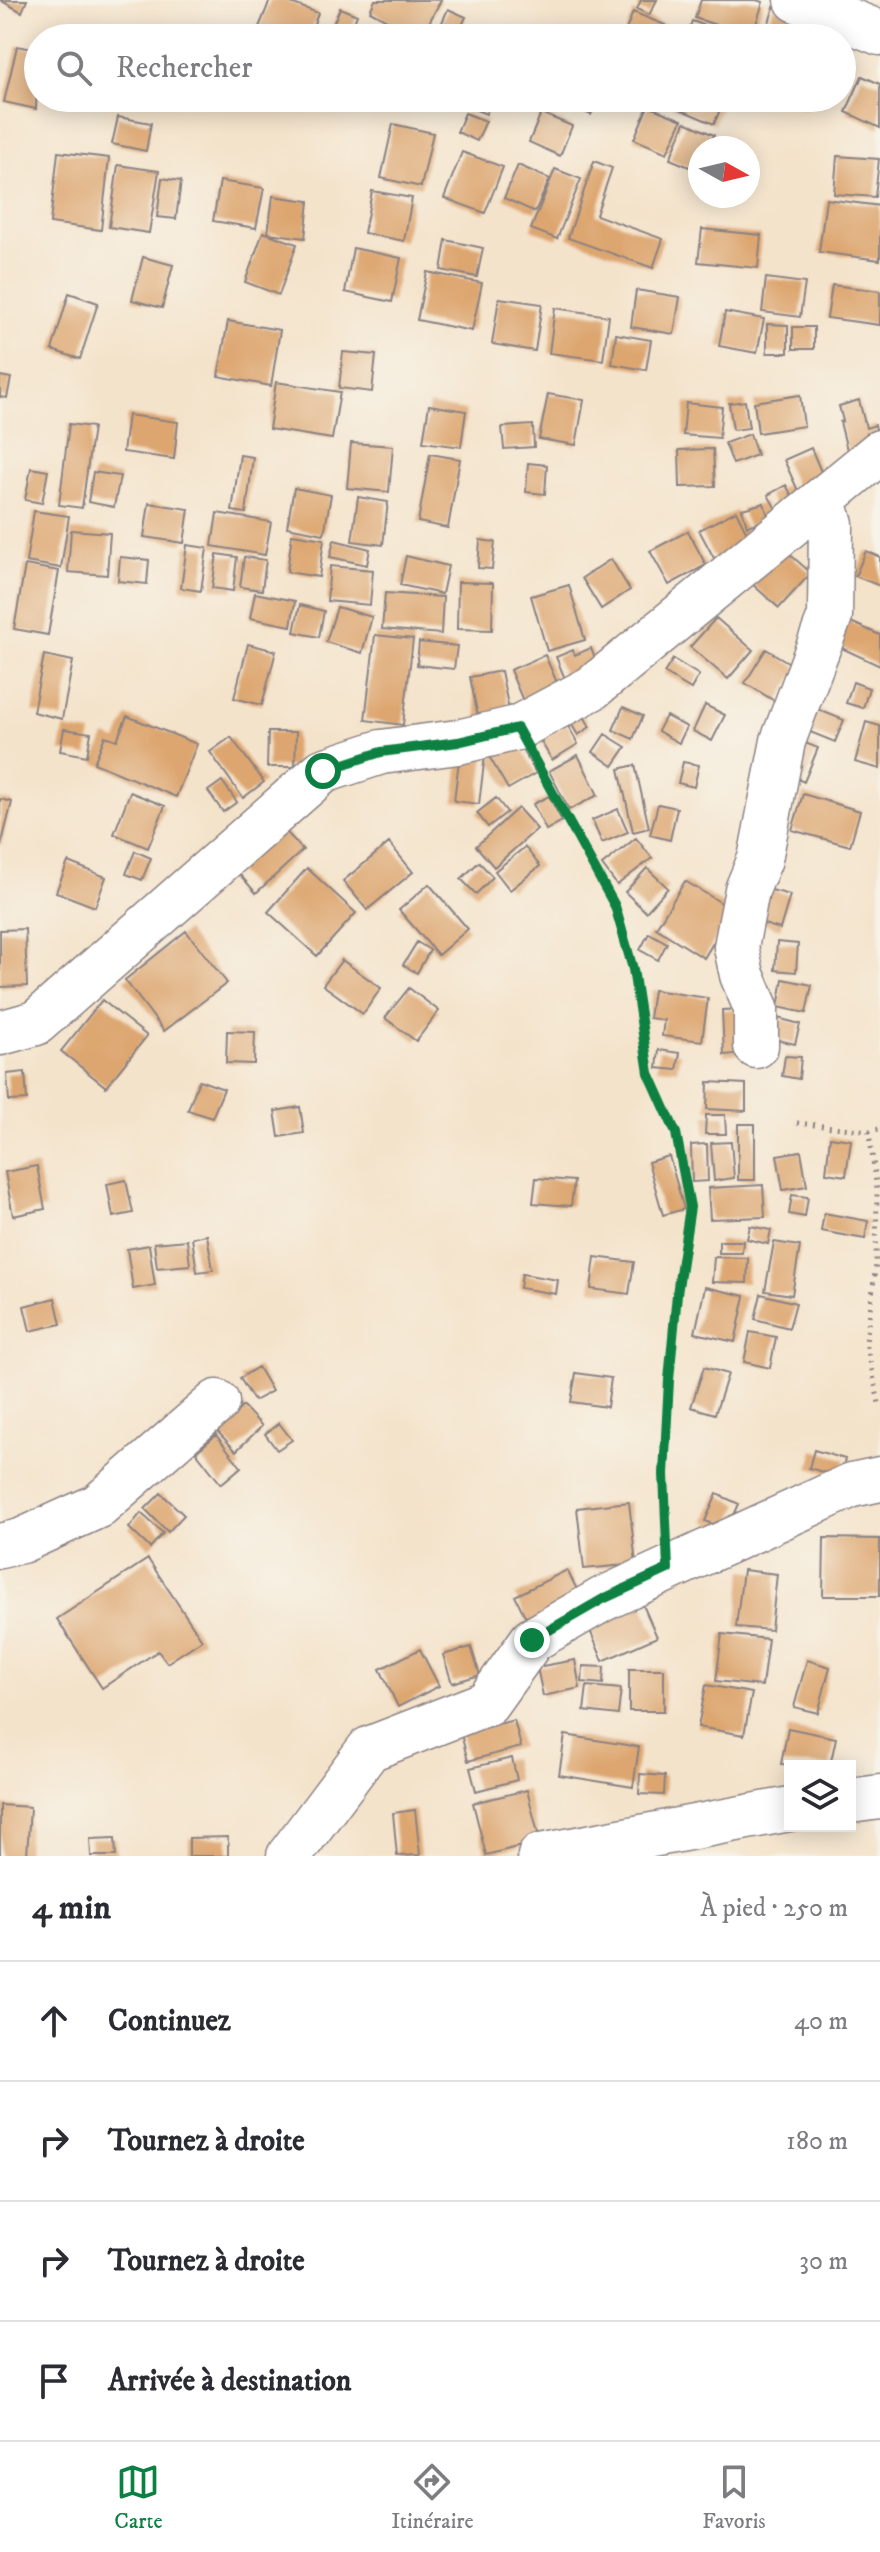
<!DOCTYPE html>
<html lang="fr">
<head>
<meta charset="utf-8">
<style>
  :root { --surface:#fff; --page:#f7f7f7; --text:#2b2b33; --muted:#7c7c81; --line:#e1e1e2; --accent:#0b8043 }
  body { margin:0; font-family:"IM FELL DW Pica",serif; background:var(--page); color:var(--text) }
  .controls { position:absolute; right:24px; bottom:24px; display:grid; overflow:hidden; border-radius:0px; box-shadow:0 4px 20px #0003 }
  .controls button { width:72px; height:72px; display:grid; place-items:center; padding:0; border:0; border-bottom:2px solid var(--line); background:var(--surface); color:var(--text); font:40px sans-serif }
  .compass { position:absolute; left:688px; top:136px; width:72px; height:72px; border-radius:50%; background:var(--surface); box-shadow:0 4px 20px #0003; rotate:98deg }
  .stop { position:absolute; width:24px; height:24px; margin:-18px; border:6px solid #0b8043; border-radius:50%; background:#fff }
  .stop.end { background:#0b8043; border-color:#fff; box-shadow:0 2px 8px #0008 }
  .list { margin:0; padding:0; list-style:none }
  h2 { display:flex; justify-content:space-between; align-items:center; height:104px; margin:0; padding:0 32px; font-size:34px }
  h2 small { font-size:26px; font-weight:400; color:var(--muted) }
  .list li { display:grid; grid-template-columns:52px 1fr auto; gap:24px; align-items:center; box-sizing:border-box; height:120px; padding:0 32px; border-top:2px solid var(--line) }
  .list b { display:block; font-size:30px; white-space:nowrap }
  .list em { font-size:26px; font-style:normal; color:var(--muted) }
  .icon { flex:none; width:44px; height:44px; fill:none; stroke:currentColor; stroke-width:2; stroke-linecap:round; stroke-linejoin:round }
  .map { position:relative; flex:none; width:880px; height:1856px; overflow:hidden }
  .search { position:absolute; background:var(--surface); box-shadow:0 4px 20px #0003; left:24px; right:24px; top:24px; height:88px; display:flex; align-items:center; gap:20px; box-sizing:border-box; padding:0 28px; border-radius:44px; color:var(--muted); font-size:30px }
  .sheet { height:584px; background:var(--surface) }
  nav { display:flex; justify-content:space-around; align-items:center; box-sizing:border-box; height:112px; border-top:2px solid var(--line); background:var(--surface); font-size:22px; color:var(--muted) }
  nav a { display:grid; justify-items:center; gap:4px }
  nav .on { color:var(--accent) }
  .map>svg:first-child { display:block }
  .building { fill:#dda66f }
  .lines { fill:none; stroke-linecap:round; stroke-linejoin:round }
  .minor-casing { stroke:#8b8283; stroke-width:47 }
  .path { stroke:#8b8283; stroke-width:5; stroke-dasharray:2 6; stroke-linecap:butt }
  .minor { stroke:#fff; stroke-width:44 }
  .route { stroke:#0b8043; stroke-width:10 }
</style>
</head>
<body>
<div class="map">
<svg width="880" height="1856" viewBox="0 0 880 1856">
  <rect width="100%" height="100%" fill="#f7f3e8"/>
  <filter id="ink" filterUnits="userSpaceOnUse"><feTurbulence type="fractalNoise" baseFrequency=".0125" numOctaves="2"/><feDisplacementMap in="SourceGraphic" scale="16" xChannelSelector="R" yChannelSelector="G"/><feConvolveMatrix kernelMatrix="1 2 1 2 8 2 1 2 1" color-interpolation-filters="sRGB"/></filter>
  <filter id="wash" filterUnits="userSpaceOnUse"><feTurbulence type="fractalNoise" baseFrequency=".006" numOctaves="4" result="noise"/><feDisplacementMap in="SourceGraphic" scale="32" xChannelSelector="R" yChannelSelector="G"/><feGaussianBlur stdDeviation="1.8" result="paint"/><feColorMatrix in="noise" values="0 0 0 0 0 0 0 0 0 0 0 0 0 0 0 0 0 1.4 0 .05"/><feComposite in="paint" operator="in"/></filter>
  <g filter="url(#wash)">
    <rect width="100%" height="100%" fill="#f4e3cb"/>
    <g id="blocks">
      <path class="building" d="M0 0H27L22 12Z
        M270 0H283L318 13 309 38 255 37Z
        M375 0H441L421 38 370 11Z
        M641 0H657L649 15 637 9Z
        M701 0H756L763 2 752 37 695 18Z
        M774 7 810 19 803 38H764Z
        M340 8 357 15 348 38H327Z
        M448 9 466 17 456 38H435Z
        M633 12 665 25 660 38H640L625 32Z
        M692 21 738 38H686Z
        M17 46 38 50 36 109 4 102Z
        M862 76 880 84V128L846 112Z
        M460 98H492L486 114 458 103Z
        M581 98H599L591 115 576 108Z
        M668 98H725L714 124 665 103Z
        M769 98H809L806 109Z
        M648 106 682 120 667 153 634 139Z
        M465 113 486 121 477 141 457 132Z
        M541 113 572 126 560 156 529 142Z
        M118 117 151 123 146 151 112 144Z
        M685 122 714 135 709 148H700L699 171 670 159Z
        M393 124 433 133 421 187 381 178Z
        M58 152 109 158 101 230 50 223Z
        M462 152 503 167 485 213 444 198Z
        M837 156 879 159 875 197 834 194Z
        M594 161 612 168 596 215 663 239 653 268 568 238Z
        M118 165 159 171 149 233 109 227Z
        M518 165 550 179 535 212 504 198Z
        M555 169 581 179 557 239 531 229Z
        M162 178 181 181 176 219 157 217Z
        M220 181 264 188 256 228 213 221Z
        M372 191 412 198 404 241 364 233Z
        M273 196 309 201 305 238 268 233Z
        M826 199 880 206V260L819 252Z
        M702 229 761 235 758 268 698 262Z
        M263 232 297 244 279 295 245 282Z
        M446 240 483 248 477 277 441 270Z
        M353 248 401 258 392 302 345 292Z
        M143 257 173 265 162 308 132 300Z
        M427 272 482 283 472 331 417 320Z
        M766 278 805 283 800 317 762 312Z
        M832 285 880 291V325L827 318Z
        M636 290 680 297 674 334 631 327Z
        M69 293 98 303 80 359 52 350Z
        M499 298 542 304 535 351 492 344Z
        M555 308 609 316 603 360 549 353Z
        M725 312 764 319 757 353 719 346Z
        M228 321 280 330 271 386 218 376Z
        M767 324 788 325V353H767Z
        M793 327H814V349H793Z
        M616 334 651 340 646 370 612 364Z
        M343 352 376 355 372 392 339 388Z
        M0 376 11 378 7 398 0 397Z
        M276 382 340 392 332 439 269 429Z
        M548 394 584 400 576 445 539 439Z
        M800 395 804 426 758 433 754 402Z
        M859 400 866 428 875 425 880 445 848 454 840 422 843 421 839 406Z
        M745 401 749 428 733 430 729 403Z
        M686 403 722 407 719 438 683 435Z
        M429 405 466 411 461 447 423 442Z
        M128 415 178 422 174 459 123 452Z
        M69 424 93 427 82 508 59 505Z
        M533 425 534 447 504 449 502 427Z
        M750 434 757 455 733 464 725 443Z
        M351 443 393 446 389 492 347 488Z
        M811 448 825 481 799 493 784 460Z
        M713 449 715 486 680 487 679 450Z
        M430 454 460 459 448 528 418 522Z
        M240 455 253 457 246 513 232 511Z
        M528 463 547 465 545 494 526 492Z
        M31 468 48 471 42 503 25 500Z
        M93 472 120 476 114 507 88 502Z
        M786 485 798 507 780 516 768 495Z
        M294 488 331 495 324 534 287 527Z
        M358 497 388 502 383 545 352 541Z
        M149 503 189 509 184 543 144 537Z
        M764 503 769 519 747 526 742 509Z
        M34 511 69 516 61 568 26 562Z
        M736 511 751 541 715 560 699 530Z
        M217 513 271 522 265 555 212 546Z
        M71 530 110 533 107 575 68 572Z
        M688 531 706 565 669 585 650 551Z
        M292 534 324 539 319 577 287 572Z
        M334 540 370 549 367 565 330 557Z
        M480 540 495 542 492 569 478 568Z
        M187 545 207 548 201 591 181 588Z
        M784 549 811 573 779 608 752 584Z
        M866 551 880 557V586L855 576Z
        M217 554 237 557 233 591 212 588Z
        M406 556 448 566 442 594 400 585Z
        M120 557 149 560 147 584 118 581Z
        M244 557 266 560 262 590 240 587Z
        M611 559 630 590 601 609 582 578Z
        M25 565 59 571 48 635 14 629Z
        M330 566 373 570 370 605 327 601Z
        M458 582 493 583 492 630 457 629Z
        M569 585 585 640 547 651 531 596Z
        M255 593 295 601 291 626 250 618Z
        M385 593 443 597 441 634 382 629Z
        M300 605 324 611 319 637 294 632Z
        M337 607 372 617 362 653 326 642Z
        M716 618 753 650 728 679 690 647Z
        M844 619 880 635V666L833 644Z
        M375 635 413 639 403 725 365 720Z
        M419 642 457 646 454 669 417 665Z
        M248 644 276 651 262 705 234 698Z
        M591 648 600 671 567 684 556 657 573 650 575 655Z
        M766 649 798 668 778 703 745 683Z
        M44 655 73 661 62 719 33 712Z
        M545 655 558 685 523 701 510 670Z
        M673 659 699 675 691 689 664 673Z
        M501 671 510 715 479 722 470 677Z
        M853 682 869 688 863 708 846 703Z
        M705 705 725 715 712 741 693 731Z
        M809 706 844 720 835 742 800 728Z
        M623 707 643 716 633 739 613 730Z
        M580 709 590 727 578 735 567 717Z
        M127 716 197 744 176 797 94 763 105 736 117 740Z
        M666 716 687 727 679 743 658 731Z
        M866 722 880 726V769L855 762Z
        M567 724 578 744 552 760 540 740Z
        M64 729 91 733 87 756 60 751Z
        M268 732H296L295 767H267Z
        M605 734 626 747 613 766 593 752Z
        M231 737 264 782 243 798 210 752Z
        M800 741 818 748 804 782 786 774Z
        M518 742 536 773 508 789 490 758Z
        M460 752 485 755 479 804 454 801Z
        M578 755 598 795 569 810 549 771Z
        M683 762 699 765 694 787 678 783Z
        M635 765 649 828 633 832 619 769Z
        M222 781 237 802 223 812 208 791Z
        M130 792 165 806 148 848 114 834Z
        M803 794 860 811 850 846 792 830Z
        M549 796 562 821 546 830 533 804Z
        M496 798 507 812 488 827 477 813Z
        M0 799 12 802 1 846H0Z
        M658 804 677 808 670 840 650 835Z
        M518 808 537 829 494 867 476 846Z
        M618 809 628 832 602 843 592 820Z
        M280 825 303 850 256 893 233 867Z
        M636 838 652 858 617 885 602 865Z
        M389 843 413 872 367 910 343 881Z
        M525 847 540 866 510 890 495 871Z
        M135 851 151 858 142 880 126 874Z
        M68 862 106 877 95 907 56 892Z
        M479 862 493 877 476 894 461 879Z
        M307 868 356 913 317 956 268 912Z
        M647 868 668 888 646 912 625 892Z
        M685 881 733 910 704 958 656 928Z
        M429 884 468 929 438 955 399 910Z
        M760 887 790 895 780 929 751 920Z
        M25 929 27 986 0 987V930Z
        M186 931 227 983 164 1031 125 980Z
        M649 933 667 943 658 960 640 950Z
        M417 942 430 950 417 973 403 965Z
        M777 942 798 944 796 972 775 970Z
        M342 960 381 988 363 1014 323 985Z
        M783 979 812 985 806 1013 778 1007Z
        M409 988 439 1011 416 1041 385 1018Z
        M653 990 708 998 702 1041 662 1036 664 1020 649 1018Z
        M102 1000 147 1036 106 1087 61 1051Z
        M745 1009 747 1053 724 1055 722 1010Z
        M770 1016 800 1024 795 1044 765 1037Z
        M227 1031 255 1032 254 1064 226 1063Z
        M659 1050 680 1053 677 1070 657 1068Z
        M785 1056 801 1057 799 1079 782 1076Z
        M25 1072 27 1100 9 1101 7 1074Z
        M199 1080 224 1089 212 1118 188 1110Z
        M708 1082 746 1084V1111L707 1109Z
        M300 1107 304 1133 279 1137 275 1111Z
        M706 1115H725L726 1134H705Z
        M738 1124H755V1180H738Z
        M830 1137 851 1140 846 1176 826 1173Z
        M731 1142 734 1178 714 1181 711 1143Z
        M707 1144 708 1181 692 1182 691 1145Z
        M801 1151 807 1186 783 1190 777 1155Z
        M669 1156 684 1209 663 1215 648 1162Z
        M37 1166 45 1209 13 1216 5 1172Z
        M536 1178 574 1181 571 1206 533 1203Z
        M126 1180 133 1213 113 1217 107 1184Z
        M763 1185 765 1217 710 1219 708 1188Z
        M792 1195 808 1197 805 1217 789 1214Z
        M824 1213 868 1221 865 1239 821 1231Z
        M750 1226 771 1230 768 1244 747 1239Z
        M207 1235 213 1270 197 1272 192 1238Z
        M187 1240 190 1265 157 1268 154 1243Z
        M719 1241H743L742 1253H719Z
        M774 1242 800 1246 792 1295 765 1291Z
        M149 1245 155 1285 133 1289 127 1249Z
        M595 1257 634 1262 629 1294 591 1289Z
        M714 1257 748 1258 747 1283 712 1282Z
        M522 1274 558 1280 556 1294 520 1288Z
        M705 1287 745 1296 735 1342 695 1333Z
        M761 1294 796 1303 789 1328 755 1319Z
        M55 1298 61 1324 30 1331 24 1306Z
        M750 1332 776 1337 770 1368 744 1362Z
        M258 1367 272 1391 254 1401 240 1378Z
        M704 1367 728 1374 715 1414 691 1407Z
        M576 1373 611 1378 607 1407 571 1402Z
        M243 1406 262 1426 236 1451 217 1431Z
        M279 1423 292 1440 277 1450 265 1434Z
        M216 1435 241 1467 221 1484 196 1452Z
        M814 1450 845 1459 840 1477 809 1468Z
        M161 1493 184 1515 168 1532 145 1509Z
        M717 1494 739 1504 727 1531 705 1521Z
        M629 1502 636 1564 584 1569 577 1508Z
        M141 1513 163 1533 150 1548 129 1528Z
        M824 1538 880 1539V1596H823Z
        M148 1559 202 1640 167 1663 158 1651 102 1688 57 1619Z
        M567 1570 583 1601 531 1628 515 1596Z
        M743 1570 777 1574 771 1630 736 1627Z
        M643 1605 657 1637 603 1661 589 1628Z
        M722 1634 768 1639 762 1686 716 1681Z
        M471 1647 480 1675 452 1683 443 1655Z
        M420 1649 439 1686 398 1707 380 1669Z
        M575 1660 580 1688 543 1696 537 1667Z
        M807 1660 830 1667 818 1713 794 1707Z
        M583 1666 604 1667 603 1684 582 1682Z
        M629 1669H664V1711H629Z
        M706 1685 752 1693 744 1735 698 1727Z
        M587 1686 621 1689 618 1715 584 1711Z
        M514 1720 521 1747 468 1761 461 1734Z
        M788 1728 836 1738 830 1766 781 1764Z
        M565 1735 639 1747 633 1787 559 1775Z
        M512 1758 517 1780 476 1791 470 1768Z
        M640 1774 665 1776 664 1795 639 1794Z
        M527 1790 540 1841 486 1855 473 1803Z
        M0 1805 30 1807 27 1856H0Z
        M415 1810 420 1855 397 1856 393 1813Z
        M228 1837V1856H189V1838Z
        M115 1838 116 1856H91L90 1839Z"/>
    </g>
  </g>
  <g filter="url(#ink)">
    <use href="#blocks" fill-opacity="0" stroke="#8b8283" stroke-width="2"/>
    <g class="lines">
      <g class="minor-casing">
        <path id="minor" d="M797 0 880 33
          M0 1033 36 1023 323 771 381 752 458 742 517 728 592 688 880 452
          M756 1046V1008L742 975 736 947 747 890 760 859 783 741 830 616 831 524 823 499
          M0 1546 21 1541 98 1506 217 1402
          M850 1801 880 1797
          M289 1856 369 1749 487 1703 532 1640 603 1599 852 1485 880 1479
          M540 1856 790 1809"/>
      </g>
      <path class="path" d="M535 761 615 906 633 969 649 1073 676 1133 690 1207 677 1294 669 1380 664 1474 666 1530
        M797 1123 869 1131 880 1129
        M869 1131 877 1190 876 1264 866 1342 880 1408"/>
      <use href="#minor" class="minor"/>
    </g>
  </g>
  <g class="lines" filter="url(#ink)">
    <path class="route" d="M323 771 381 752 458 742 517 728 615 906 633 969 649 1073 676 1133 690 1207 677 1294 669 1380 664 1474 668 1569 603 1599 532 1640"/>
  </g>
</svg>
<div class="controls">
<button><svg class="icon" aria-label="layers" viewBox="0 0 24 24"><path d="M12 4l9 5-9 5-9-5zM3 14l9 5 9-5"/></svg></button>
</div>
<svg class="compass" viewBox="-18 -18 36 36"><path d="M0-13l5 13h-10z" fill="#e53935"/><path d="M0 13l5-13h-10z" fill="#7c7c81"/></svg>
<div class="stop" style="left:323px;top:771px"></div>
<div class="stop end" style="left:532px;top:1640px"></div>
<div class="search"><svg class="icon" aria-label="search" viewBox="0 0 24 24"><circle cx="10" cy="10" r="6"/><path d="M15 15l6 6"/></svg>Rechercher</div>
</div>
<section class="sheet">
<h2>4 min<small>À pied · 250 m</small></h2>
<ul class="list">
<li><svg class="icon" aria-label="ahead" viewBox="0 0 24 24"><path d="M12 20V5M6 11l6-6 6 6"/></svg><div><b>Continuez</b></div><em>40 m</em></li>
<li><svg class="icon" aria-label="right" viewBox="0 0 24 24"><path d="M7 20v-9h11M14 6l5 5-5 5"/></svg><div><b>Tournez à droite</b></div><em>180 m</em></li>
<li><svg class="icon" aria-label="right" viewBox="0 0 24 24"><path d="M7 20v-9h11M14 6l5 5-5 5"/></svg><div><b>Tournez à droite</b></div><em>30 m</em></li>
<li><svg class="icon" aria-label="arrive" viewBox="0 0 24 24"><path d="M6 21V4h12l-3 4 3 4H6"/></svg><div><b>Arrivée à destination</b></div></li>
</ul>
</section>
<nav>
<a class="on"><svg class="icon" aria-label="map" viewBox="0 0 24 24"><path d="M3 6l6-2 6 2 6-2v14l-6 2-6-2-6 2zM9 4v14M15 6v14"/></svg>Carte</a>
<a><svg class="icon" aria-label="directions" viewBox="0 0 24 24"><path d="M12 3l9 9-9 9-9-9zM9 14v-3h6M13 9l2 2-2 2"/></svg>Itinéraire</a>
<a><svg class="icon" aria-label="saved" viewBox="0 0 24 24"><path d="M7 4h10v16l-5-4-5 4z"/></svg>Favoris</a>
</nav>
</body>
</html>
